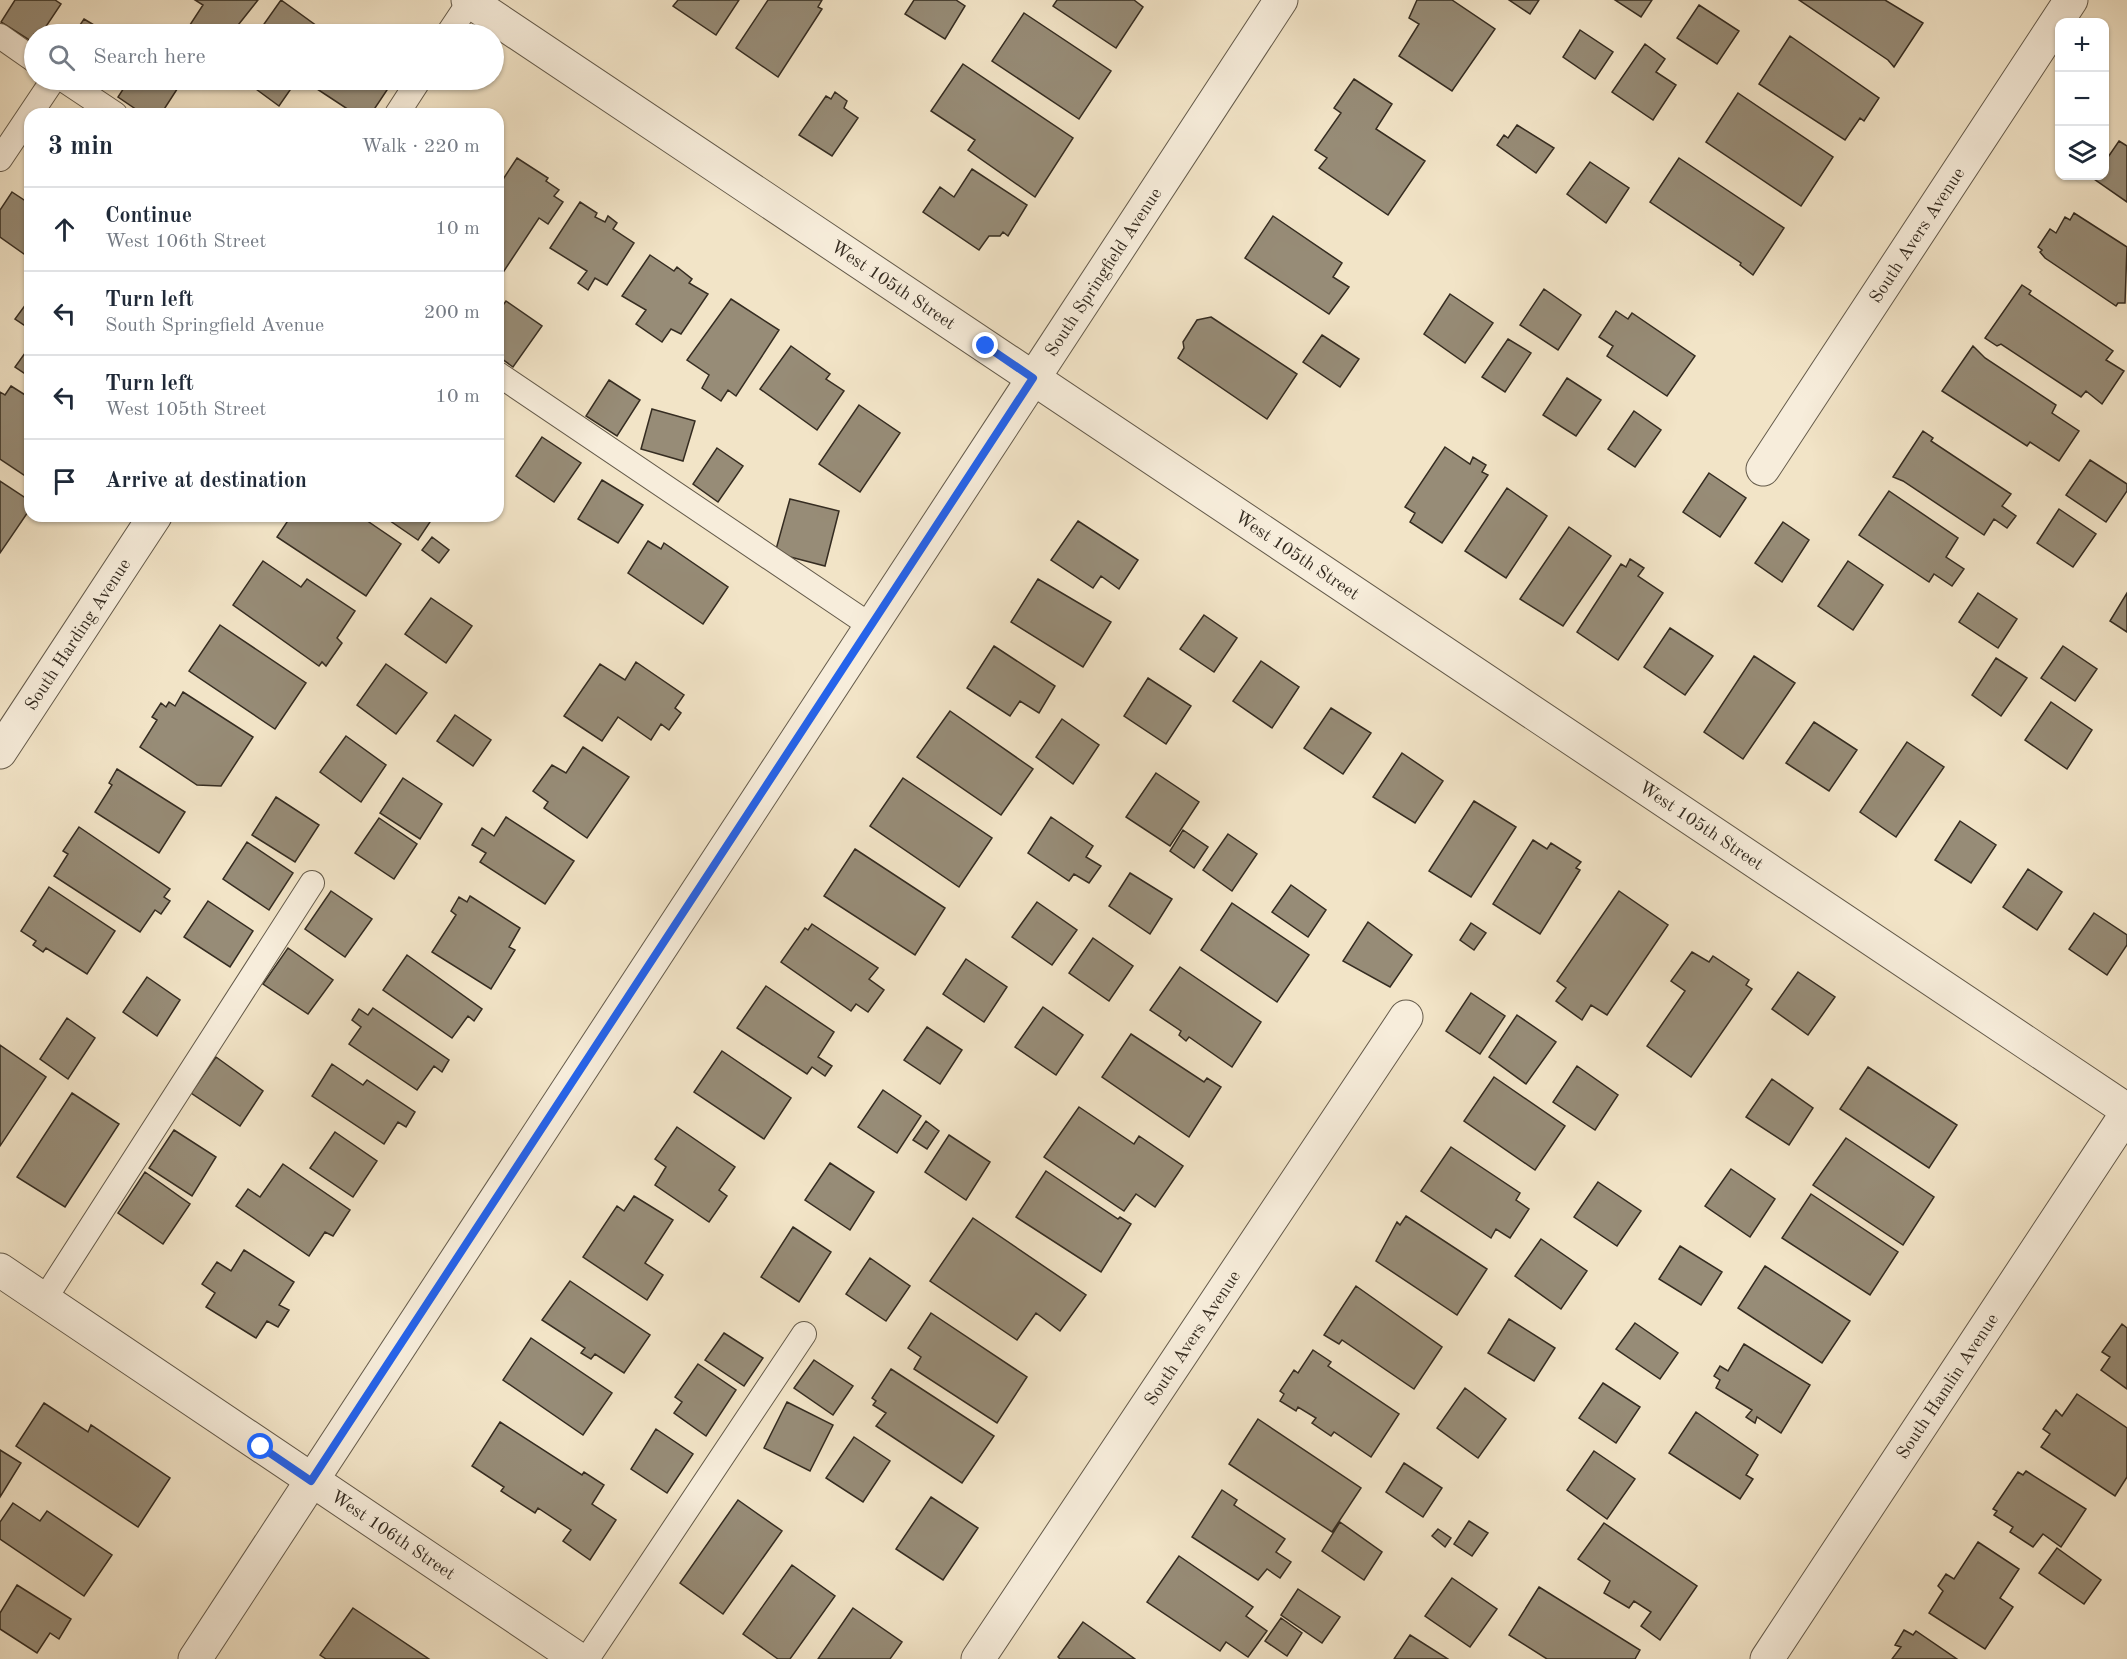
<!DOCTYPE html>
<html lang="en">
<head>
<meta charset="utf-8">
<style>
  :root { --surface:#fff; --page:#f2f2f3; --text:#1f2937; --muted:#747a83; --line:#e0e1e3 }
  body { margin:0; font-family:"Old Standard TT",serif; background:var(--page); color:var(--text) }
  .controls { position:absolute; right:18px; top:18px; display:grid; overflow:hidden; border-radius:12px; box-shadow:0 2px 4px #0004 }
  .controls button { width:54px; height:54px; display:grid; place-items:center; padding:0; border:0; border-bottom:2px solid var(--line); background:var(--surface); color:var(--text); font:30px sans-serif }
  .stop { position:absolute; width:18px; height:18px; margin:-14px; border:4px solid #2563eb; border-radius:50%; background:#fff }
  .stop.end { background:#2563eb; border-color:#fff; box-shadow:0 2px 6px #0008 }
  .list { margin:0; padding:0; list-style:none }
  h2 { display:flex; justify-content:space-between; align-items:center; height:78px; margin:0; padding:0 24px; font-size:26px }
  h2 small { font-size:20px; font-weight:400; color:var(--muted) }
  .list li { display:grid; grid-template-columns:39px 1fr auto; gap:18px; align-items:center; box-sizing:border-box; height:84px; padding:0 24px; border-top:2px solid var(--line) }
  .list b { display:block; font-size:22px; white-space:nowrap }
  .list p { margin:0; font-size:20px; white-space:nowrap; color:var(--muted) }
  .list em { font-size:20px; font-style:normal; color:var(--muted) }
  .icon { flex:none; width:33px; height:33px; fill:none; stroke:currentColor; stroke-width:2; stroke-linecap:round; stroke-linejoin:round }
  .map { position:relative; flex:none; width:2127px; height:1659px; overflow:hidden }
  .search { position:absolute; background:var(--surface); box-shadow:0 2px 4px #0004; left:24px; top:24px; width:480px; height:66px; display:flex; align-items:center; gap:15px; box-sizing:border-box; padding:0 21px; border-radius:33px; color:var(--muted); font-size:22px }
  .panel { position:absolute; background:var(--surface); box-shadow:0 2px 4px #0004; left:24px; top:108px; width:480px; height:414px; border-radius:18px }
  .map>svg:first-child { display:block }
  .building { fill:#978c77; stroke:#352c21; stroke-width:1.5 }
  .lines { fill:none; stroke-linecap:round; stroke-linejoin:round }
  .service-casing { stroke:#645a4a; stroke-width:26 }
  .minor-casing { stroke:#645a4a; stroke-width:35 }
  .service { stroke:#f7eddb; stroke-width:24 }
  .minor { stroke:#f7eddb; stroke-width:33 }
  .route { stroke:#2563eb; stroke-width:8 }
  .labels { text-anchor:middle; stroke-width:4.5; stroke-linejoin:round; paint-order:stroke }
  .street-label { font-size:18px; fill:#352c21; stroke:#f7eddb }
</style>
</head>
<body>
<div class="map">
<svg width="2127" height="1659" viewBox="0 0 2127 1659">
  <rect width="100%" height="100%" fill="#f2e4c7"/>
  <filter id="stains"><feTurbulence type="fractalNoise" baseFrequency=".00333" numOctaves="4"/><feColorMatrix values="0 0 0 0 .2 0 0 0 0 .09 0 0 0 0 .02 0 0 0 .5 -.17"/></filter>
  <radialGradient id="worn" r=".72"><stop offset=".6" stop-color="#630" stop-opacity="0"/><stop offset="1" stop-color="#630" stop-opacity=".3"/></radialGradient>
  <path class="building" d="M15 0H55L61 4 41 34H34V43L1 22Z
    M195 0H258L231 34H191L186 31 203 5Z
    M281 0 328 34H257Z
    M678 0H739L716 35 673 6Z
    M768 0H822L818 7 822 9 778 77 736 48Z
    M914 0H956L965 6 945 39 905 14Z
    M1057 0H1134L1143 7 1116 48 1053 6Z
    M1417 0H1452L1495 29 1452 91 1399 56 1419 24 1409 18Z
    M1509 0H1539L1530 14Z
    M1615 0H1652L1641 17Z
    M1799 0H1885L1923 23 1894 67 1888 60Z
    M1699 5 1739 31 1717 64 1677 38Z
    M1024 13 1111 71 1079 119 992 61Z
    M84 19 109 34H74Z
    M1580 30 1613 52 1595 79 1563 57Z
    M1790 36 1879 98 1864 121 1860 118 1845 140 1759 84Z
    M1645 44 1665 59 1656 72 1676 85 1653 120 1612 92Z
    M963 64 1073 138 1035 197 968 150 975 140 931 111Z
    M1354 79 1392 104 1376 129 1425 161 1388 215 1319 168 1327 158 1315 150 1341 113 1334 108Z
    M129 80H183L161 114H143L118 97Z
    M246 80H297L279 106 245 81Z
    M323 80H391L393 81 371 114H355L317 89Z
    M835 92 847 101 844 108 858 118 832 156 799 135 826 96 831 99Z
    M1738 93 1833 157 1801 206 1706 142Z
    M1517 125 1554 148 1536 173 1497 145 1504 135 1508 138Z
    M2119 141 2127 146V202L2094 179 2096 176H2104V163Z
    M517 158 548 178 546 181 559 190 554 196 563 202 548 224 539 218 500 277 498 187Z
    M1679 158 1784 228 1753 275 1740 265 1741 263 1650 202Z
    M1590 162 1629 188 1606 223 1567 194Z
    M972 169 1027 205 1008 236 1003 232 1000 236H989L979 250 923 212 940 187 954 197Z
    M12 192 30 204V246L24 254 0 237V210Z
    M580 202 597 213 595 217 605 222 608 216 617 223 613 229 634 243 607 285 595 278 588 290 578 283 587 271 550 248Z
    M2074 213 2127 247 2125 303H2118L2116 306 2045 258 2040 252 2042 250 2038 247 2050 229 2056 233 2065 217 2070 220Z
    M1273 216 1342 263 1333 277 1349 287 1329 314 1245 258Z
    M650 255 674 271 677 267 692 279 689 283 708 294 681 334 671 329 662 342 636 324 646 310 622 296Z
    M2022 285 2031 291 2029 294 2113 351 2106 360 2124 371 2102 404 2086 391 2081 397 2001 344 1997 346 1985 338Z
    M1544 289 1581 315 1558 350 1520 325Z
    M1450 294 1493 323 1465 363 1424 334Z
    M731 299 779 330 736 396 728 390 721 401 702 388 709 375 687 360Z
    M29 300H30V329L15 319Z
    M506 301 542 326 513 367 498 356V312Z
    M1616 311 1628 319 1632 313 1695 356 1667 396 1607 356 1613 346 1599 337Z
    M1211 317 1297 374 1267 419 1178 358 1184 348 1183 342 1197 320Z
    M1322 335 1359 359 1340 387 1303 362Z
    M1508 339 1531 353 1505 392 1482 377Z
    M30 346V377L15 367Z
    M791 346 830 374 826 379 844 391 817 430 760 389Z
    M1973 346 1985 358 2056 405 2052 413 2079 431 2059 461 2030 442 2027 446 1942 391Z
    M1567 378 1601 400 1576 436 1543 415Z
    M609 380 640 400 617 436 586 416Z
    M11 386 30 398V479L0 459V392L5 395Z
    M859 405 900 433 860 492 819 464Z
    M652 409 695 421 683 461 641 449Z
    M1634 411 1661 430 1635 467 1608 449Z
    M1923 431 1933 438 1931 441 2011 494 2002 506 2016 516 2007 528 1994 519 1984 535 1903 481 1893 477Z
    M542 437 581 463 554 502 516 476Z
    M1445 447 1470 464 1473 457 1486 465 1482 472 1488 475 1442 543 1410 522 1415 513 1405 507Z
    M717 448 743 466 718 502 693 484Z
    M2090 460 2127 484V491L2106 522 2066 495Z
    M1709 473 1746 498 1720 537 1683 512Z
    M602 480 643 505 618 543 578 519Z
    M0 481 30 501V509L0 553Z
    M1507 488 1547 516 1506 578 1465 551Z
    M1889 491 1958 538 1946 557 1964 569 1952 586 1934 574 1929 582 1859 535Z
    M790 499 839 511 825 566 775 553Z
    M2059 509 2096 534 2073 567 2037 543Z
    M291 516H360L401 544 366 596 277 537Z
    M383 516H434L418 540Z
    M1078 521 1138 560 1119 589 1101 576 1093 588 1051 560Z
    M1783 522 1809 540 1782 582 1755 563Z
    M1569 527 1611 556 1563 626 1520 599Z
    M432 537 449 550 439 563 422 550Z
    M648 541 661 549 664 543 728 587 703 624 628 573Z
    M1630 559 1644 568 1638 576 1663 593 1618 660 1577 632 1621 564 1626 567Z
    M263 561 301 587 307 579 355 611 337 638 342 643 326 666 322 662 319 666 233 605Z
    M1848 561 1883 585 1853 630 1818 606Z
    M1038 579 1111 622 1083 667 1011 622Z
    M1978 593 2017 619 1998 648 1959 622Z
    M2127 593V632L2110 621Z
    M431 598 472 626 446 663 405 634Z
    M1204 615 1237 638 1214 672 1180 649Z
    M220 625 306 683 275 729 189 671Z
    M1670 628 1713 656 1685 695 1644 667Z
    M994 646 1055 686 1039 713 1020 701 1010 716 967 688Z
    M2063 646 2097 669 2075 701 2041 678Z
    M1754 656 1795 683 1743 759 1704 732Z
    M1996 658 2027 678 2001 716 1972 695Z
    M1261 661 1299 687 1272 728 1233 701Z
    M636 662 684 695 675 708 681 713 669 730 661 724 651 740 618 717 602 741 564 716 600 664 625 680Z
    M386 664 427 693 396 734 357 705Z
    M1148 678 1191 706 1166 744 1124 716Z
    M183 692 253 737 221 786 197 785 140 747 157 720 152 717 161 703 166 707 169 702 175 706Z
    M2051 702 2092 730 2067 769 2025 740Z
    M1331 708 1371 733 1343 774 1304 748Z
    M950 711 1033 769 1001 815 917 757Z
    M455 715 491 740 473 766 437 741Z
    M1062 719 1099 745 1073 784 1036 757Z
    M1814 722 1857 750 1829 791 1786 763Z
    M346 736 386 765 361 802 320 772Z
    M1907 742 1944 767 1896 837 1860 812Z
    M583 747 629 777 587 838 544 808 548 802 533 791 552 765 566 773Z
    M1402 753 1443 781 1415 823 1373 797Z
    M117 769 185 812 159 853 95 812 112 785 109 783Z
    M1156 773 1199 802 1170 846 1126 817Z
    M403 778 442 804 420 839 380 813Z
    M903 778 992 838 959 887 870 826Z
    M276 797 319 825 295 862 252 835Z
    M1474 801 1516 827 1471 897 1429 871Z
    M506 817 574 861 545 904 480 862 486 853 472 845 482 828 494 836Z
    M1051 817 1093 846 1086 857 1101 866 1089 883 1074 874 1069 881 1028 853Z
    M379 818 417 844 394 879 355 853Z
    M1960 821 1996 845 1971 883 1935 860Z
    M79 827 170 889 164 897 170 901 161 914 155 910 140 932 54 876 68 854 63 851Z
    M1183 830 1208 847 1194 868 1170 851Z
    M1228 834 1257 854 1232 891 1203 870Z
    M1533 840 1547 849 1551 843 1581 862 1576 868 1580 870 1540 934 1493 904Z
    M247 842 293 873 269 910 223 879Z
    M855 849 945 908 915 955 824 896Z
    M2028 869 2062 892 2037 930 2003 907Z
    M1130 873 1172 899 1150 934 1109 906Z
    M1291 885 1326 910 1308 937 1272 912Z
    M49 887 115 931 87 974 46 948 43 952 33 945 36 941 21 931Z
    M331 891 372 919 345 957 305 929Z
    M1619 891 1668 925 1607 1015 1591 1005 1582 1020 1556 1001 1566 988 1557 981Z
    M470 896 520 928 509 947 515 950 491 989 432 952 456 915 451 911 459 897 467 902Z
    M208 901 253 931 230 967 184 937Z
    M1037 902 1077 930 1052 965 1012 937Z
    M1232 903 1309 955 1277 1002 1201 950Z
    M2094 913 2127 935V945L2107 975 2069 949Z
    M1368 922 1412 955 1390 987 1343 961Z
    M1471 923 1486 933 1474 950 1460 940Z
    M812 924 878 968 869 979 884 990 868 1012 856 1004 851 1011 781 962 805 928 808 930Z
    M1093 938 1133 966 1109 1001 1069 973Z
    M288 948 333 980 308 1014 263 984Z
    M1692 952 1709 962 1713 956 1749 980 1746 985 1752 989 1691 1077 1647 1046 1685 991 1671 981Z
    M407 955 482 1009 474 1021 468 1016 452 1038 383 990Z
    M966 959 1007 987 984 1022 943 994Z
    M1180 967 1261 1022 1232 1067 1189 1037 1186 1041 1179 1035 1181 1031 1150 1010Z
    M1798 972 1835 997 1808 1035 1772 1009Z
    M147 977 180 1000 157 1036 123 1012Z
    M766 986 834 1032 818 1057 832 1066 825 1076 812 1067 807 1074 737 1028Z
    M1471 993 1505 1016 1480 1054 1446 1031Z
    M1043 1007 1083 1035 1056 1075 1015 1047Z
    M373 1008 449 1060 442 1072 434 1066 417 1090 349 1044 361 1027 352 1020 359 1009 368 1015Z
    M1517 1015 1556 1042 1526 1084 1489 1057Z
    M67 1018 95 1038 68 1079 40 1059Z
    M927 1027 962 1050 940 1084 904 1060Z
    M1131 1034 1204 1082 1207 1078 1221 1087 1189 1137 1102 1077Z
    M0 1045 46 1077 0 1146Z
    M722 1051 791 1098 764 1139 694 1092Z
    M216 1057 263 1091 240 1126 191 1093Z
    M332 1064 363 1085 367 1080 415 1112 406 1127 398 1122 384 1144 312 1096Z
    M1577 1066 1618 1095 1595 1130 1553 1102Z
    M1868 1067 1957 1125 1929 1168 1840 1109Z
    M1494 1077 1565 1126 1535 1170 1464 1121Z
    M1772 1079 1813 1108 1789 1145 1746 1117Z
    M883 1090 921 1116 897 1153 858 1127Z
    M72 1093 119 1124 65 1207 17 1177Z
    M1079 1107 1134 1144 1139 1136 1183 1166 1155 1207 1136 1194 1124 1211 1044 1157Z
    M926 1121 939 1131 927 1149 913 1140Z
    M677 1127 735 1167 719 1190 727 1196 709 1222 655 1185 666 1167 655 1159Z
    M174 1130 216 1157 192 1196 149 1168Z
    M335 1132 377 1161 353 1197 310 1168Z
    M949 1135 990 1162 966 1200 925 1172Z
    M1846 1138 1934 1197 1903 1245 1813 1185Z
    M1451 1147 1520 1193 1516 1200 1529 1209 1510 1238 1496 1229 1491 1238 1421 1191Z
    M830 1163 874 1192 850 1230 805 1200Z
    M283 1164 350 1210 333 1236 325 1232 309 1256 236 1206 248 1189 260 1197Z
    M1731 1169 1775 1199 1750 1237 1705 1206Z
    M1046 1171 1118 1219 1120 1217 1131 1224 1101 1272 1016 1217Z
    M145 1172 190 1204 163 1244 118 1213Z
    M1598 1182 1641 1211 1617 1246 1574 1217Z
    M1811 1194 1898 1252 1870 1295 1782 1238Z
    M634 1196 673 1220 645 1263 663 1275 647 1300 583 1257 617 1206 624 1211Z
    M1406 1216 1487 1269 1457 1315 1376 1261 1397 1222 1400 1225Z
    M973 1218 1086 1295 1060 1331 1036 1313 1017 1340 930 1281Z
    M793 1227 831 1252 799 1302 761 1277Z
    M1541 1239 1587 1271 1561 1309 1515 1276Z
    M1680 1246 1722 1272 1701 1305 1659 1279Z
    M244 1250 294 1282 279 1305 289 1310 278 1327 267 1321 256 1338 206 1307 215 1293 202 1284 217 1262 231 1271Z
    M870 1258 910 1286 886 1321 846 1294Z
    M1765 1266 1850 1321 1822 1363 1738 1308Z
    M570 1281 650 1335 624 1373 595 1354 591 1359 581 1353 585 1348 542 1320Z
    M1356 1286 1442 1347 1414 1389 1342 1340 1339 1344 1324 1335Z
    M931 1313 1027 1377 997 1423 914 1369 921 1357 908 1348Z
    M1509 1319 1555 1348 1534 1381 1488 1353Z
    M1635 1323 1678 1353 1660 1379 1616 1349Z
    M2122 1324 2127 1328V1389L2101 1370 2110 1357 2102 1352Z
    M724 1333 763 1358 744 1386 705 1360Z
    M531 1338 612 1393 583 1435 503 1380Z
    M1744 1344 1810 1385 1781 1433 1757 1417 1755 1423 1746 1417 1752 1410 1716 1388 1720 1380 1714 1376 1720 1366 1728 1371Z
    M1313 1350 1331 1362 1328 1366 1399 1414 1371 1457 1334 1432 1331 1436 1312 1423 1316 1418 1298 1407 1296 1411 1280 1401 1284 1394 1280 1391 1294 1370 1298 1373Z
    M814 1360 853 1386 833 1415 794 1388Z
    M698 1364 736 1390 706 1436 674 1413 682 1402 675 1397Z
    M891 1369 994 1436 962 1483 876 1426 886 1413 873 1405 876 1401 872 1398Z
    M1603 1383 1640 1407 1616 1443 1579 1418Z
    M1465 1388 1506 1419 1478 1458 1437 1428Z
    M2077 1394 2127 1428V1477L2115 1496 2041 1447 2050 1434 2043 1429 2056 1410 2062 1416Z
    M787 1402 833 1425 810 1471 764 1448Z
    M44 1403 88 1432 91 1425 170 1478 138 1527 16 1446Z
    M1696 1412 1758 1455 1746 1475 1753 1479 1740 1499 1669 1453Z
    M1258 1419 1361 1488 1332 1532 1229 1464Z
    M500 1422 582 1475 584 1472 604 1485 592 1504 616 1520 590 1560 563 1541 571 1530 538 1508 535 1513 501 1491 504 1487 472 1466Z
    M656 1429 693 1454 667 1493 631 1469Z
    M854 1437 890 1461 863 1502 826 1478Z
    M0 1450 21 1463 0 1497Z
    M1594 1451 1635 1479 1607 1519 1567 1490Z
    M1404 1463 1442 1488 1423 1517 1386 1492Z
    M2026 1471 2086 1509 2061 1547 2043 1534 2033 1547 2010 1532 2013 1527 1994 1515 1997 1511 1993 1509 2018 1472 2023 1475Z
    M1222 1490 1237 1500 1234 1505 1285 1539 1276 1552 1291 1562 1280 1578 1267 1569 1258 1580 1192 1537Z
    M931 1497 978 1528 943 1580 896 1549Z
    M738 1500 782 1531 723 1614 680 1583Z
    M13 1503 40 1521 47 1511 112 1555 84 1596 0 1539V1522Z
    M1469 1521 1488 1533 1472 1556 1454 1544Z
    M1340 1522 1382 1552 1364 1580 1322 1551Z
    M1604 1523 1697 1586 1660 1640 1641 1626 1651 1612 1634 1601 1629 1608 1604 1593 1610 1581 1578 1559Z
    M1438 1529 1451 1538 1445 1547 1432 1536Z
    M1978 1542 2019 1569 2000 1598 2013 1607 1985 1649 1929 1613 1943 1591 1938 1586 1946 1574 1954 1579Z
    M2057 1548 2101 1580 2084 1604 2039 1573Z
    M1179 1556 1253 1607 1246 1616 1267 1631 1248 1657 1226 1642 1220 1651 1147 1602Z
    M792 1565 835 1596 790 1659H778L743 1634Z
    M1452 1578 1497 1609 1470 1647 1425 1616Z
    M17 1585 71 1619 59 1639 50 1633 37 1653 0 1629V1613Z
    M1539 1587 1640 1650 1635 1659H1547L1509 1635Z
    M1298 1589 1340 1617 1322 1643 1281 1615Z
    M353 1608 429 1659H326L320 1655Z
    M853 1608 902 1642 890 1659H818Z
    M1281 1618 1302 1633 1287 1656 1265 1641Z
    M1083 1622 1135 1659H1060L1058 1657Z
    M1904 1630 1913 1635 1916 1631 1957 1659H1892L1901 1647 1895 1645Z
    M1410 1635 1448 1659H1394Z"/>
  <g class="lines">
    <g class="service-casing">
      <path id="service" d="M448 34 470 1
        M0 36 34 60
        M64 80 115 114
        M397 114 419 80
        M0 159 53 80
        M498 374 871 626
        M44 1300 312 883
        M587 1659 804 1334"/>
    </g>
    <g class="minor-casing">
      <g id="minor">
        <path id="s1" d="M468 0 2127 1110"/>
        <path id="s2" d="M1763 469 2071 0"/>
        <path id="s3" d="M0 752 155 516"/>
        <path id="s4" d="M0 1270 578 1659"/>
        <path id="s5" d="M195 1659 1281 0"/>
        <path id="s6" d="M978 1659 1406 1017"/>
        <path id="s7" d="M1767 1659 2127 1113"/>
      </g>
    </g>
    <use href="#service" class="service"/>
    <use href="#minor" class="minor"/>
  </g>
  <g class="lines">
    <path class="route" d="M261 1447 311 1481 1033 378 986 346"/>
  </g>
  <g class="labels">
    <g class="street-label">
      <text dy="6" stroke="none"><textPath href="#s2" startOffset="280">South Avers Avenue</textPath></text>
      <text dy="6" stroke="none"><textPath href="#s5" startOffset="1658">South Springfield Avenue</textPath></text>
      <text dy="6" stroke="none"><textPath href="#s1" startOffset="512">West 105th Street</textPath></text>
      <text dy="6" stroke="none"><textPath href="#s1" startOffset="998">West 105th Street</textPath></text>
      <text dy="6" stroke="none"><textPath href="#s3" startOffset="141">South Harding Avenue</textPath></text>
      <text dy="6" stroke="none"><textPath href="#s1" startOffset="1484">West 105th Street</textPath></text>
      <text dy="6" stroke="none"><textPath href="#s6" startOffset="386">South Avers Avenue</textPath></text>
      <text dy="6" stroke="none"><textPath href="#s7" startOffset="327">South Hamlin Avenue</textPath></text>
      <text dy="6" stroke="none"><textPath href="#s4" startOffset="474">West 106th Street</textPath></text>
    </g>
  </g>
  <rect width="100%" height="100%" filter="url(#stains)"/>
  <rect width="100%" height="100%" fill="url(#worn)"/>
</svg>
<div class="controls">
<button>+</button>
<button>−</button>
<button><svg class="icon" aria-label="layers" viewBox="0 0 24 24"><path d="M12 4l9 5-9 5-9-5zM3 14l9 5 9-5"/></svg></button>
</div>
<div class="stop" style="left:261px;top:1447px"></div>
<div class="stop end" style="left:986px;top:346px"></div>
<div class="search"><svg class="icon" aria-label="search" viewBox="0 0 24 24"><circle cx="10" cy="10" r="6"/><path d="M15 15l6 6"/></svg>Search here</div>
<section class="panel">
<h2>3 min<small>Walk · 220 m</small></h2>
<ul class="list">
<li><svg class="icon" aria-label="ahead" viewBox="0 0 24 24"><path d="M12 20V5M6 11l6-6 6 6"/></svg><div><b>Continue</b><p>West 106th Street</p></div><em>10 m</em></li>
<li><svg class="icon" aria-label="left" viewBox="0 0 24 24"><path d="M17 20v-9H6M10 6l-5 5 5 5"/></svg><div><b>Turn left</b><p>South Springfield Avenue</p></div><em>200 m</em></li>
<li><svg class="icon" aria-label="left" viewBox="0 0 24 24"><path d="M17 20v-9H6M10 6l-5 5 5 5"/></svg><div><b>Turn left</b><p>West 105th Street</p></div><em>10 m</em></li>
<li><svg class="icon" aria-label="arrive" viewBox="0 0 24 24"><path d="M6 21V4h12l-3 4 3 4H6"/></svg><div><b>Arrive at destination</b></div></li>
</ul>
</section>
</div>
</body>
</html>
